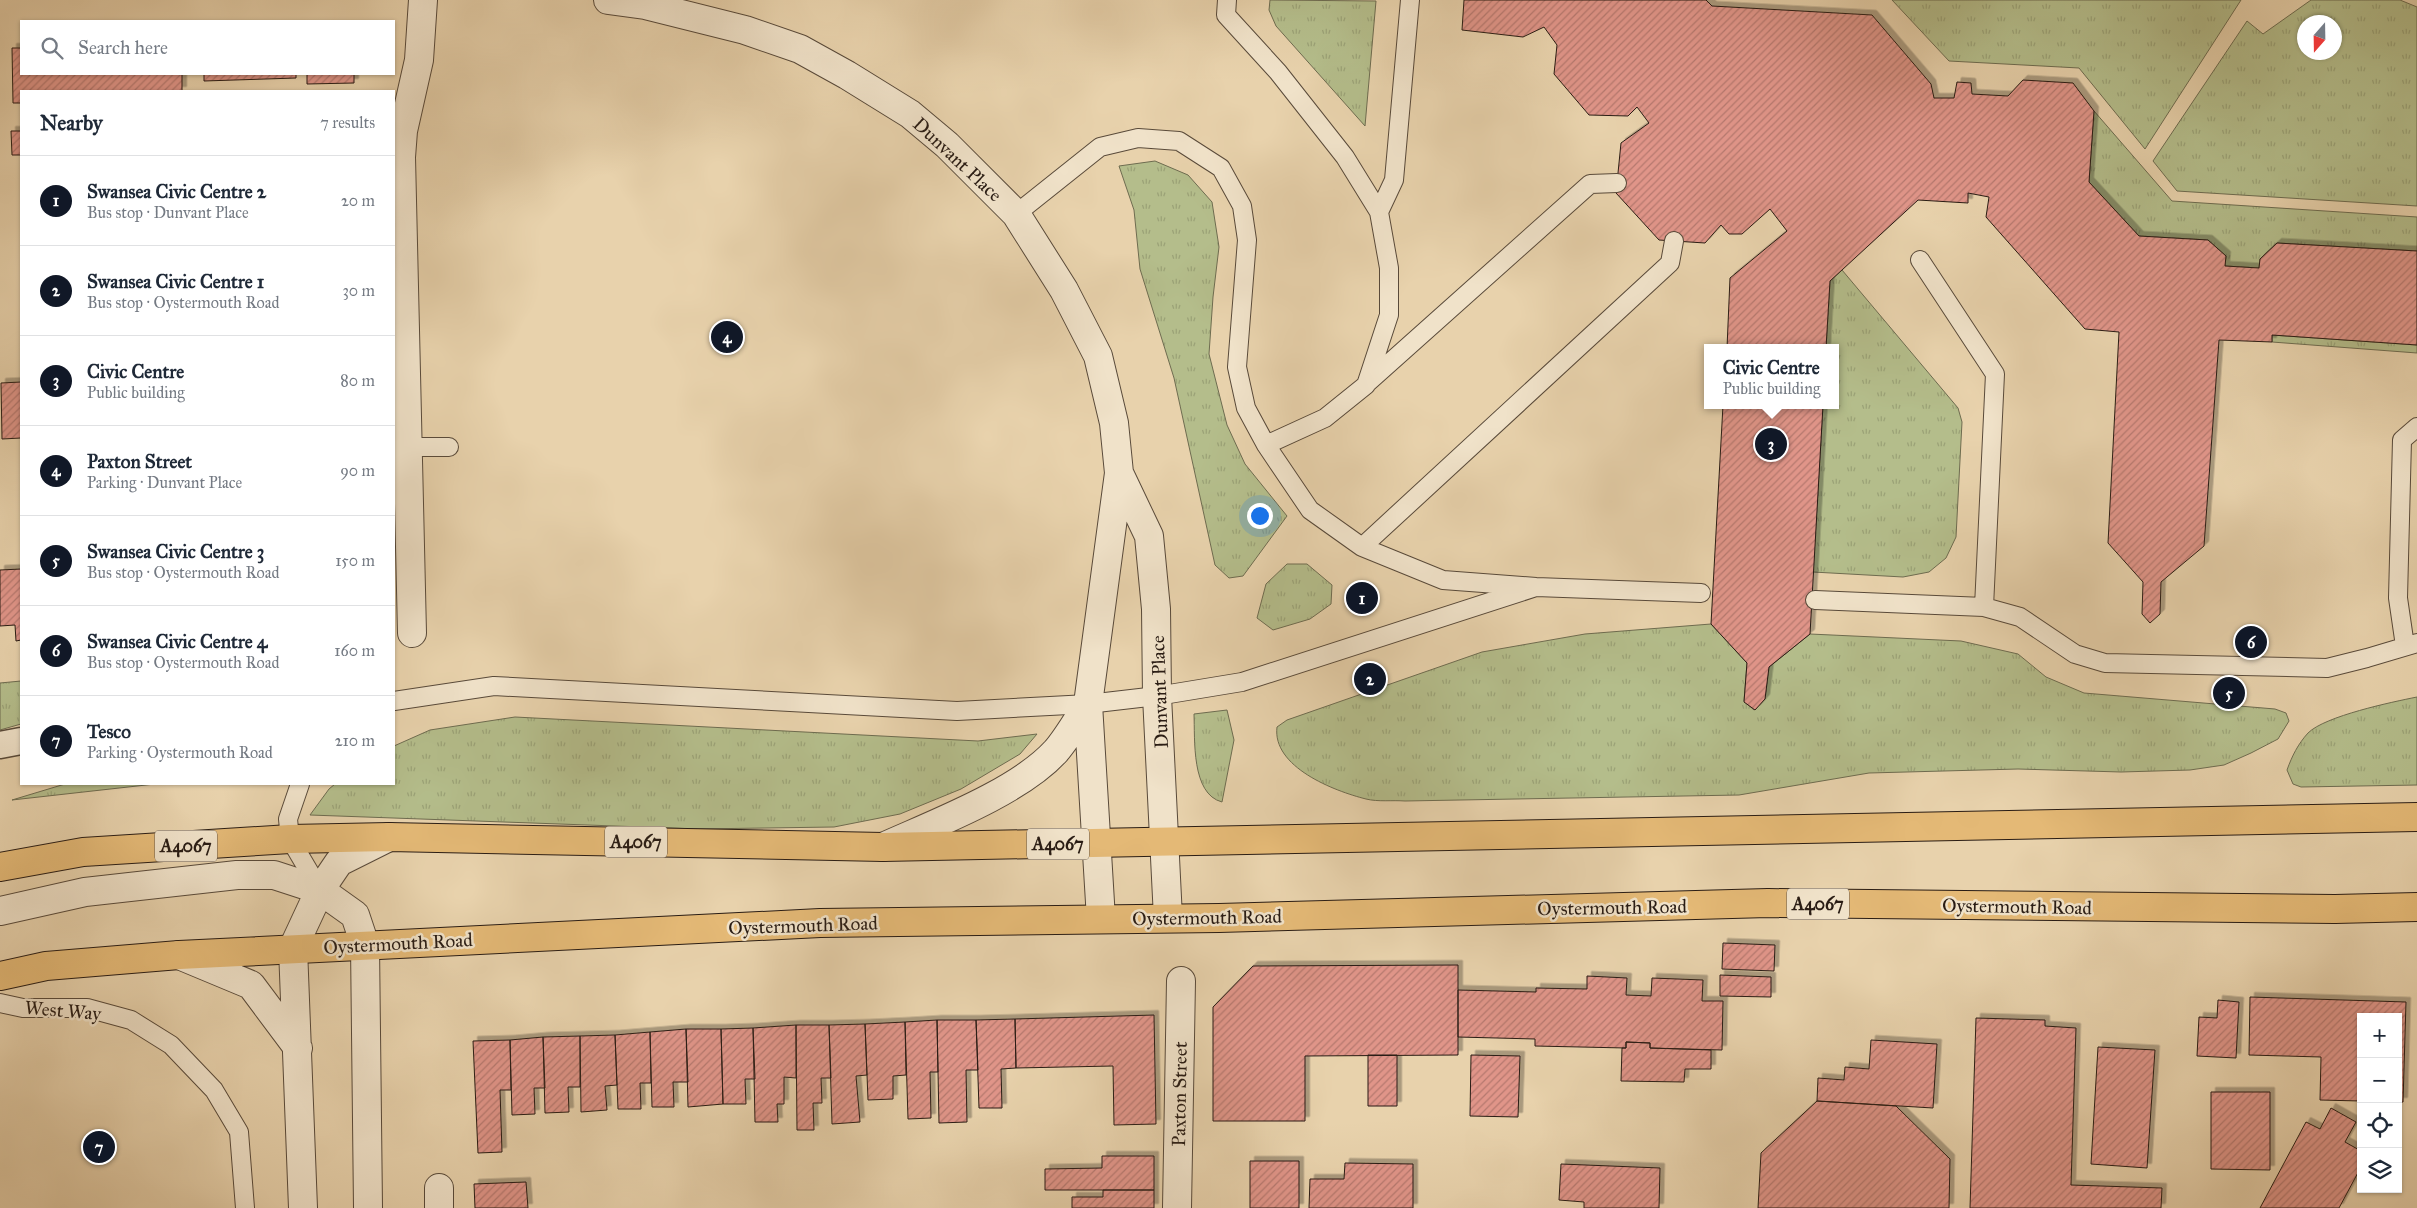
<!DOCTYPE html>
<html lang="en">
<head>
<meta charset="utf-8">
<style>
  :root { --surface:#fff; --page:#f6f6f7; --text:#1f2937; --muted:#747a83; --line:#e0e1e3; --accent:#111827 }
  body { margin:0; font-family:"IM FELL Great Primer",serif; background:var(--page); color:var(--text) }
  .controls { position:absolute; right:15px; bottom:15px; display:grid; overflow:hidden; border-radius:0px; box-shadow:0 1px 4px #0004 }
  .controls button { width:45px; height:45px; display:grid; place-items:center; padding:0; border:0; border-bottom:1px solid var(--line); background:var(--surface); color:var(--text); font:25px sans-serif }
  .compass { position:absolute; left:2297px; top:15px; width:45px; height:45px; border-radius:50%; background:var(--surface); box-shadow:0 1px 4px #0004; rotate:200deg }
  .you { position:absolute; left:1259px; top:515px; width:18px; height:18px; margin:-12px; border:4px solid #fff; border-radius:50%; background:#1a73e8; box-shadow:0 0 0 8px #1a73e833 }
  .badge { display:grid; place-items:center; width:32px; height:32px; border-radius:50%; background:var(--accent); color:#fff; font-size:16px; font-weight:700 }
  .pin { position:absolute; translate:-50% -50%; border:2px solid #fff; box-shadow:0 1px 5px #0006 }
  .popup { position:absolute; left:1704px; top:344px; width:135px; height:65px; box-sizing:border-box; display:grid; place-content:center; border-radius:0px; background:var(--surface); filter:drop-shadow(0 1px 4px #0005); font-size:16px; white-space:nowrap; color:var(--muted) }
  .popup b { font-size:19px; color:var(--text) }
  .popup::after { content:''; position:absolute; left:50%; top:100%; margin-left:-10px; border:10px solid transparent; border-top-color:var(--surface) }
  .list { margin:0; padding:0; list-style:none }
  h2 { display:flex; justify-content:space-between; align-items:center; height:65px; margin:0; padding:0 20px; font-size:21px }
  h2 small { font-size:16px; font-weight:400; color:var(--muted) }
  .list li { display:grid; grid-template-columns:32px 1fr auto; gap:15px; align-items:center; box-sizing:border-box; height:90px; padding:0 20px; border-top:1px solid var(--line) }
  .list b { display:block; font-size:19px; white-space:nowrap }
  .list p { margin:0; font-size:16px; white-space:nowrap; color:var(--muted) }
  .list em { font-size:16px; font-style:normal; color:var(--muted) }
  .icon { flex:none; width:28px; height:28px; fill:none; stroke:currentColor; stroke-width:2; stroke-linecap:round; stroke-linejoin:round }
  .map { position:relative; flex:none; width:2417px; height:1208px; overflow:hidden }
  .search { position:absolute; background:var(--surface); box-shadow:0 1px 4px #0004; left:20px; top:20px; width:375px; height:55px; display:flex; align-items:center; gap:12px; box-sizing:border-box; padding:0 18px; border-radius:0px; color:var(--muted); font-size:19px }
  .panel { position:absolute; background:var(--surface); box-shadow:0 1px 4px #0004; left:20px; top:90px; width:375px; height:695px; border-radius:0px }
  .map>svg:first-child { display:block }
  .grass { fill:url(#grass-tufts); stroke:#6e6c50; fill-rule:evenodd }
  .building { fill:url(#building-hatch); stroke:#291c14; filter:url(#shadow) }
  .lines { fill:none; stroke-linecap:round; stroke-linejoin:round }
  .service-casing { stroke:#594a3a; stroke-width:20 }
  .pedestrian-casing { stroke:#594a3a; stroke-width:29 }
  .minor-casing { stroke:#594a3a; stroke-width:30 }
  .tertiary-casing { stroke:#594a3a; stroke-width:30 }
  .primary-casing { stroke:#291c14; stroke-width:30 }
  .service { stroke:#f0e2c9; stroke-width:18 }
  .pedestrian { stroke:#f0e2c9; stroke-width:26 }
  .minor { stroke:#f0e2c9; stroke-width:28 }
  .tertiary { stroke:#f0e2c9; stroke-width:28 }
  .primary { stroke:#e4b976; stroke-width:28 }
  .labels { text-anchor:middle; stroke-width:5; stroke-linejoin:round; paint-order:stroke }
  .shield { fill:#f0e2c9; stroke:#65574a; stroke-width:1 }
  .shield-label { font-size:18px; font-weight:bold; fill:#291c14 }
  .street-label { font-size:19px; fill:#291c14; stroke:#f0e2c9 }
</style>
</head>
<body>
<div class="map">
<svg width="2417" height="1208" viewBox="0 0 2417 1208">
  <defs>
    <pattern id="grass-tufts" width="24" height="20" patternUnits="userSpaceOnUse" patternTransform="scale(1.25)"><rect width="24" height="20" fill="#b4bd8b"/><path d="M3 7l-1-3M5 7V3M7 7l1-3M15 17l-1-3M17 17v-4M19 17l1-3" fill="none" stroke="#9ba277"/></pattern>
    <pattern id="building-hatch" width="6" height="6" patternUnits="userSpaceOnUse" patternTransform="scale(1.25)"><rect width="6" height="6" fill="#e09589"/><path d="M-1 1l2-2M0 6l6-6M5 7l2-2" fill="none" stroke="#b6796f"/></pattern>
    <filter id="shadow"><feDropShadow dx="4.5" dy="-4.5" stdDeviation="0" flood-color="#0004"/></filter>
  </defs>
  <rect width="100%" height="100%" fill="#e8d2ac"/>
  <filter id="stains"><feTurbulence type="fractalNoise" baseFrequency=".004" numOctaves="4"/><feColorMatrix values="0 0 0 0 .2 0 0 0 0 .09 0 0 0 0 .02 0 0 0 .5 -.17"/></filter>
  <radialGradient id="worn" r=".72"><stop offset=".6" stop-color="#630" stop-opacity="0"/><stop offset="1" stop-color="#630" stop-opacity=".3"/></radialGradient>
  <path class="grass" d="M1270 0 1376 1 1365 126 1276 26 1269 10Z
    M1892 0H2241L2145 149 2079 68 1949 61Z
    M2311 0H2400L2417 7V206L2177 191 2153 161 2247 21 2263 34ZM2304 22H2334V52H2304Z
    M2094 111 2172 201 2417 217V251L2277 243 2260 259 2259 268 2225 266 2226 256 2208 240 2139 236 2089 182Z
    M1155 161 1188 175 1212 202 1219 247 1213 297 1209 354 1227 425 1245 464 1287 516 1243 576 1229 578 1215 565 1174 378 1140 269 1134 210 1119 166Z
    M1842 270 1958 408 1962 422 1956 537 1946 558 1929 572 1903 577 1813 572 1823 405H1835V348H1826L1830 281Z
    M2272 335 2417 345V353L2272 342Z
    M1287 564H1307L1332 585 1331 604 1310 619 1273 630 1257 618 1266 584Z
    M1711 624 1747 663 1744 701 1754 710 1765 699 1769 667 1810 634 1961 641 2018 654 2046 677 2084 693 2275 709 2286 713 2289 721 2278 739 2251 753 2224 765 2190 770 2121 772 2018 769 1869 773 1739 795 1405 801C1392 800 1378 802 1366 799 1334 791 1272 767 1277 727L1287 720 1482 652 1585 634Z
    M21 681V724L0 730V683Z
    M2417 697V785L2301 787 2293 784 2287 770C2292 756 2298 744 2308 733 2325 716 2392 702 2417 697Z
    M1227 710 1234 740 1222 802C1191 794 1195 739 1194 714Z
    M515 717 978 741 1037 734 1020 754 961 789 900 814 834 827 698 829 310 815 329 789 335 784H394V746L430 730Z
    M65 784H155L12 800Z"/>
  <path class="building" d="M1464 0H1706L1712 6 1872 15 1931 84 1934 98H1954L1957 82 1971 83 1972 94 2008 96 2023 80 2073 83 2094 111 2089 182 2139 236 2208 240 2226 256 2225 266 2259 268 2260 259 2277 243 2417 251V345L2272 335V342L2219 340 2204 546 2161 582 2160 614 2150 623 2142 614 2143 582 2108 543 2119 332 2085 329 1986 217 1989 197 1968 193V203L1918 200 1830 281 1826 348H1727L1730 278 1787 231 1770 209 1742 234H1729L1721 225 1705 243 1659 240 1616 193 1621 143 1649 123 1637 107 1628 116 1589 115 1554 74 1557 45 1544 27 1523 37 1462 30Z
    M12 48H21V74H182V91H21V103H13Z
    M204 74H296V78L204 81Z
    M307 74H354V83L307 84Z
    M11 131H21V155H12Z
    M21 382V438L2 439 1 383Z
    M1723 405H1823L1810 634 1769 667 1765 699 1755 710 1744 702 1747 663 1711 624Z
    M21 569V640L16 641 15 625 0 626V570Z
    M1723 943 1775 945 1774 971 1722 969Z
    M1458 965V1055L1305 1056V1121H1213V1007L1253 966Z
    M1720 975 1771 977V997L1720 996Z
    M1587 976 1627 978 1626 995 1651 996 1652 978 1703 980 1702 1001H1723L1722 1050 1650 1048V1043L1626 1042V1048L1535 1046V1039L1458 1037V990L1536 992V988L1587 989Z
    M2250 997 2406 1002 2403 1102H2398V1017H2361V1101L2320 1100 2321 1057 2249 1055Z
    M2218 1000 2239 1002 2236 1058 2197 1056 2199 1017 2217 1018Z
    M1154 1015 1156 1124 1114 1125 1113 1066 1016 1068 1015 1019Z
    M1976 1018 2045 1020V1026L2076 1028 2071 1185 2162 1188 2161 1208H1970Z
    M1015 1019 1016 1068 1001 1069 1002 1108H979L976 1020Z
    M937 1020H976L978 1070H966L967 1122 939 1123Z
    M937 1020 938 1072H930L931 1118 908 1119 905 1022Z
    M905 1022 906 1075 893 1076V1099L868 1100 865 1024Z
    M865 1024 867 1075 856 1076 860 1122 832 1124 829 1025Z
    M796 1025H829L831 1078H821L822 1103H813L814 1130H797Z
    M796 1025V1078L784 1077V1104H777L778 1122H755L753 1028Z
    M753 1028 755 1079H745L746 1104H723L721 1029Z
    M686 1029H721L723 1104 688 1107Z
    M686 1029 688 1082H673L674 1107H652L650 1032Z
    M650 1032 651 1083H640L641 1109H618L615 1035Z
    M615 1035 617 1085 605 1086 607 1110 581 1112 580 1036Z
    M580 1036V1087H568L569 1112 545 1113 543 1037Z
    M543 1037 545 1088H534L535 1114 512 1115 510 1040Z
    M510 1040 511 1090H500L502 1152 478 1153 473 1041Z
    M1871 1040 1937 1044 1933 1108 1817 1101 1818 1078 1844 1080 1845 1067 1869 1069Z
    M1626 1042 1650 1043V1048L1711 1050V1069H1685L1684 1082 1621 1081 1622 1048H1626Z
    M2098 1047 2155 1050 2147 1168 2091 1164Z
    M1368 1055H1397V1106H1368Z
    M1471 1055 1520 1056 1518 1117 1470 1116Z
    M2211 1092H2270V1170L2211 1169Z
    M1817 1101 1896 1106 1950 1159 1949 1208H1758L1761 1153Z
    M2331 1108 2356 1122 2345 1142 2361 1151V1167L2339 1208H2260L2306 1122 2320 1129Z
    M1102 1156H1154V1190H1045V1169L1102 1168Z
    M1250 1161H1299V1208H1250Z
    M1345 1163 1413 1164V1208H1309L1310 1179H1344Z
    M1561 1164 1660 1168 1659 1208H1584V1202L1559 1200Z
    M526 1182 528 1208H475L474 1184Z
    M1103 1190H1154V1208H1072V1197H1103Z"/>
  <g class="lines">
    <g class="service-casing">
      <path id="service" d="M1227 0 1226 15 1278 72 1345 157 1379 212 1389 268V315L1366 385 1325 418 1266 445
        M1379 212 1394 180 1410 0
        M1016 214 1100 147 1138 138 1179 141 1221 168 1242 206 1247 240 1237 367 1246 408 1266 445 1310 510 1362 547 1443 580 1536 587 1701 593
        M1920 260 1995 374 1984 607
        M1366 384 1590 184 1617 183
        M409 447H449
        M1362 547 1670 263 1674 241
        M1815 600 1984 607 2020 617 2075 654 2105 663 2327 668 2367 658 2417 643
        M2405 646 2398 598 2402 440 2417 427
        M394 701 494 686 957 711 1088 704 1157 696 1242 682 1536 587
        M300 784 288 819 290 839 320 890
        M0 1003 23 1008H87L131 1020 171 1045 214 1090 239 1132 245 1208"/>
    </g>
    <g class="pedestrian-casing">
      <path id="pedestrian" d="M0 745 21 741"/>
    </g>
    <g class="minor-casing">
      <path id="minor" d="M608 0 645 5 745 30 800 49 847 75 910 114 947 145 1016 214 1064 290 1098 356 1114 423 1119 473 1088 704 1101 919
        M1119 473 1149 536 1156 609 1157 696 1168 918
        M412 633 401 157 403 131 419 60 423 0
        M883 847C934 824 1019 792 1056 751 1068 737 1078 719 1088 704
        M439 1188V1208
        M1177 1208 1181 981"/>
    </g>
    <g class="tertiary-casing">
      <path id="tertiary" d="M0 911 85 892 237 875H274L320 890 355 915 365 945 368 1208
        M179 955 251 985 298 1048
        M303 1208 293 948 320 890 339 862 389 837"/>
    </g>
    <g class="primary-casing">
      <path id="primary" d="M0 867 83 852 290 839 389 837 883 847 2417 817
        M0 976 46 966 179 955 820 923 1219 918 1768 903 2335 909 2417 907"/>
    </g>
    <use href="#service" class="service"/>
    <use href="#pedestrian" class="pedestrian"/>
    <use href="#minor" class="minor"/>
    <use href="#tertiary" class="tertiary"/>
    <use href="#primary" class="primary"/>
  </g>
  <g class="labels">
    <g class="shield">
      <rect x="605" y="826.5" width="62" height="31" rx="4"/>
      <rect x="1027" y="828.5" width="62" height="31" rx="4"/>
      <rect x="155" y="830.5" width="62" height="31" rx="4"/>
      <rect x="1787" y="888.5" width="62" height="31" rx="4"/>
    </g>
    <g class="shield-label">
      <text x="636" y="848">A4067</text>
      <text x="1058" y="850">A4067</text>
      <text x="186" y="852">A4067</text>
      <text x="1818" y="910">A4067</text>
    </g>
    <g class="street-label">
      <text transform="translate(958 159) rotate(43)" y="7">Dunvant Place</text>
      <text transform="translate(1159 692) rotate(-92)" y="7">Dunvant Place</text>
      <text transform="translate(2017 906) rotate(1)" y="7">Oystermouth Road</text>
      <text transform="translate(1612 907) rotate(-1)" y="7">Oystermouth Road</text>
      <text transform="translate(1207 917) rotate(-1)" y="7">Oystermouth Road</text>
      <text transform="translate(803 925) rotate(-2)" y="7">Oystermouth Road</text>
      <text transform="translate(398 943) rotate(-3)" y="7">Oystermouth Road</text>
      <text transform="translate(63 1010) rotate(5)" y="7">West Way</text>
      <text transform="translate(1179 1094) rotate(-89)" y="7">Paxton Street</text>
    </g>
  </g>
  <rect width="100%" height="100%" filter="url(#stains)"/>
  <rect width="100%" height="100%" fill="url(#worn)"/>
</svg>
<div class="controls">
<button>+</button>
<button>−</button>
<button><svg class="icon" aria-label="locate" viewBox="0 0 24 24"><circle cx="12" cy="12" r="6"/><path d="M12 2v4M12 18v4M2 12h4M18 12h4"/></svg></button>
<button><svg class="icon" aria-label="layers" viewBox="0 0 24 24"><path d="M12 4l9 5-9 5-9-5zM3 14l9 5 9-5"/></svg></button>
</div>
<svg class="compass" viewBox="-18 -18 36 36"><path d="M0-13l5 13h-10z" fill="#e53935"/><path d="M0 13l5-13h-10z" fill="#747a83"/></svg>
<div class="you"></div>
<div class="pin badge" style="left:1362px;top:598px">1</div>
<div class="pin badge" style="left:1370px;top:679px">2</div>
<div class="pin badge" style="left:1771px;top:444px">3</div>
<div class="popup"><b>Civic Centre</b>Public building</div>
<div class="pin badge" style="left:727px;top:337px">4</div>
<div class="pin badge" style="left:2229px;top:693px">5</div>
<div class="pin badge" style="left:2251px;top:642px">6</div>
<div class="pin badge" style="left:99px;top:1147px">7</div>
<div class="search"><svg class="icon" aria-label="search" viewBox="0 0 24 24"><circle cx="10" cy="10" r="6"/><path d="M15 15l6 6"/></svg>Search here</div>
<section class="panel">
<h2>Nearby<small>7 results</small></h2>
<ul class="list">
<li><span class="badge">1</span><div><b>Swansea Civic Centre 2</b><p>Bus stop · Dunvant Place</p></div><em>20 m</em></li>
<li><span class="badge">2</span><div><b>Swansea Civic Centre 1</b><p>Bus stop · Oystermouth Road</p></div><em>30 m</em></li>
<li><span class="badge">3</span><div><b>Civic Centre</b><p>Public building</p></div><em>80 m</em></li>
<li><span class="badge">4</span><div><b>Paxton Street</b><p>Parking · Dunvant Place</p></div><em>90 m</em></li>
<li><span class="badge">5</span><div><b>Swansea Civic Centre 3</b><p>Bus stop · Oystermouth Road</p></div><em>150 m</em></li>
<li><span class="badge">6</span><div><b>Swansea Civic Centre 4</b><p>Bus stop · Oystermouth Road</p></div><em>160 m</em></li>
<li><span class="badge">7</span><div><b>Tesco</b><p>Parking · Oystermouth Road</p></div><em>210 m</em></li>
</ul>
</section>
</div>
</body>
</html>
